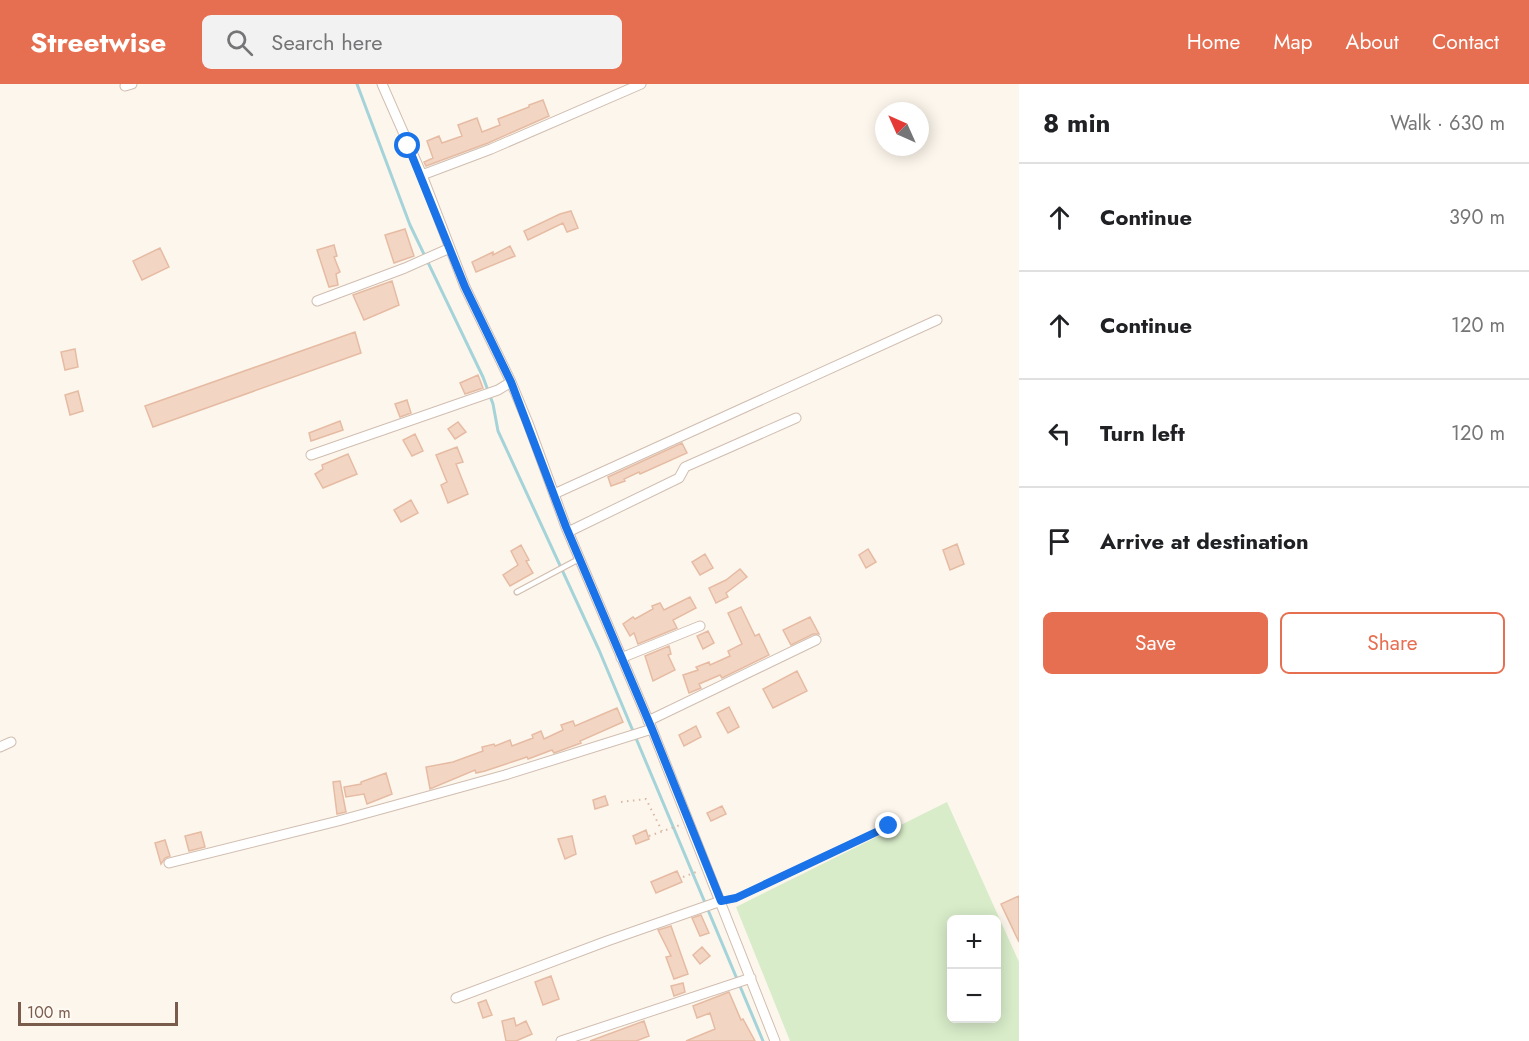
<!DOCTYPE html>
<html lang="en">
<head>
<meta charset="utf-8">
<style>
  :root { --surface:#fff; --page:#f2f2f2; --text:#202124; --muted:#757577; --line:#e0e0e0; --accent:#e76f51 }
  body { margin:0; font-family:Jost,sans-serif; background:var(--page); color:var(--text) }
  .controls { position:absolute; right:18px; bottom:18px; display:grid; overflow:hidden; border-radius:9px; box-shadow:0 3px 15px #0003 }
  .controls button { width:54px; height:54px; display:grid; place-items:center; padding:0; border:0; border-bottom:2px solid var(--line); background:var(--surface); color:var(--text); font:30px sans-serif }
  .compass { position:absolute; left:875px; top:18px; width:54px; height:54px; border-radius:50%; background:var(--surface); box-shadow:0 3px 15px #0003; rotate:315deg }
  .scale { position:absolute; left:18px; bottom:15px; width:160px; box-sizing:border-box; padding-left:6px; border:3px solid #7a5c4d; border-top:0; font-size:16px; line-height:21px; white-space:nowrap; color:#7a5c4d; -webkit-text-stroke:4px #fffaf3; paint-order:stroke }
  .stop { position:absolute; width:18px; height:18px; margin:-14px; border:4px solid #1a73e8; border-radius:50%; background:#fff }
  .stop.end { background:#1a73e8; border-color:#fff; box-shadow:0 2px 6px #0008 }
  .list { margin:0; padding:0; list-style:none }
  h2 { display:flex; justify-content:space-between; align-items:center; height:78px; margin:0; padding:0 24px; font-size:26px }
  h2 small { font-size:20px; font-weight:400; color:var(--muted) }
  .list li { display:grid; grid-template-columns:39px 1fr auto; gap:18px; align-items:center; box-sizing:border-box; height:108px; padding:0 24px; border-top:2px solid var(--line) }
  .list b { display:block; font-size:22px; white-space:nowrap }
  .list em { font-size:20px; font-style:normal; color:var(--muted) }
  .actions { display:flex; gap:12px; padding:18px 24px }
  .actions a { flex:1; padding:14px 0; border:2px solid var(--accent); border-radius:9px; text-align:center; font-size:21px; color:var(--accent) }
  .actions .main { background:var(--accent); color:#fff }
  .icon { flex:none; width:33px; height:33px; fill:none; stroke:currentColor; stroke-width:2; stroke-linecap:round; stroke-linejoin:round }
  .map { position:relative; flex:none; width:1019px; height:957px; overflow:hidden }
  header { display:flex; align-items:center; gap:36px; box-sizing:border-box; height:84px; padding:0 30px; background:var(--accent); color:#fff }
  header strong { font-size:28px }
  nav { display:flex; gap:33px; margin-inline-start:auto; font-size:21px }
  .search { width:420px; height:54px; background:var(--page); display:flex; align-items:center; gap:15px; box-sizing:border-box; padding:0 21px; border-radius:9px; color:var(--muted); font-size:22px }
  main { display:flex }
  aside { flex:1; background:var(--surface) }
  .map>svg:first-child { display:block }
  .green { fill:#d8ecc9; fill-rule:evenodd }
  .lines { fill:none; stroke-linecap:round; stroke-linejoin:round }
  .stream { stroke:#a5d3da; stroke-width:3 }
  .building { fill:#f3d5c3; stroke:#e6bba3; stroke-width:1.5 }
  .lane-casing { stroke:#d1beb0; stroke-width:7 }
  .street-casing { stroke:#d1beb0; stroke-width:11 }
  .path { stroke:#d9b8a5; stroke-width:2; stroke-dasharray:1.5 4.5; stroke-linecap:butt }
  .lane { stroke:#fff; stroke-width:4.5 }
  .street { stroke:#fff; stroke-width:9 }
  .route { stroke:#1a73e8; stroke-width:8 }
</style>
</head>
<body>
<header>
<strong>Streetwise</strong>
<div class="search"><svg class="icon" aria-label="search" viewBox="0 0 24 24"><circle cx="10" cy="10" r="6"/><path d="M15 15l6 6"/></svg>Search here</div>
<nav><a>Home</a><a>Map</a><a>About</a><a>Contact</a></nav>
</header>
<main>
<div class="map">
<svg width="1019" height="957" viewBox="0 0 1019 957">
  <rect width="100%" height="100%" fill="#fdf6ec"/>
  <path class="green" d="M947 718 1019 878V957H790L736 823ZM952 836H996V934H952Z"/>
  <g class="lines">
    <path class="stream" d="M357 0 410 141 483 293 493 320 498 347 599 566 763 957"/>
  </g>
  <path class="building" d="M543 16 549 32 488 59 426 82 424 78 433 74 427 57 439 52 442 59 462 52 458 41 477 34 482 48 500 41 498 35 529 23V21Z
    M571 127 578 144 567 148 563 139 528 156 524 147 560 130Z
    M405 145 414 172 394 179 385 151Z
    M334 161 337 172 334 173 340 188 336 190 338 201 329 203 317 166Z
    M510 162 515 172 476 188 472 178 493 168V171Z
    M160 164 169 183 142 196 133 177Z
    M392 197 399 221 364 236 353 211Z
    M355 248 361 269 153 343 145 322Z
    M75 265 78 283 65 286 61 268Z
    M478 291 483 304 465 310 460 299Z
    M78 307 83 327 70 331 65 311Z
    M407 316 411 329 400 333 395 320Z
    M340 337 343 346 311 357 309 349Z
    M458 338 466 348 455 355 448 345Z
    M415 350 423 367 412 372 403 356Z
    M682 359 687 369 640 390 639 388 624 395 625 397 611 402 608 393Z
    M457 363 463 378 456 380 468 410 448 419 441 401 447 398 436 371Z
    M348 370 357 390 323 404 315 390 323 385 322 381Z
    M411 416 418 429 401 438 394 426Z
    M957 460 964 480 950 486 943 466Z
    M521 461 529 476 526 477 533 489 510 502 503 491 518 481 511 467Z
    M868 465 876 478 866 484 859 471Z
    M705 470 713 484 700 491 692 478Z
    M740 485 747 493 726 509 728 513 716 519 709 504 726 496Z
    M690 513 696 524 673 536 677 544 638 560 634 549 630 552 623 540 633 533 635 535 653 525 652 522 660 519 664 526Z
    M741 523 755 552 759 550 769 571 722 594 720 591 699 600 701 604 689 609 683 591 698 586 696 583 709 578 710 581 730 572 728 567 742 560 728 529Z
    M810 533 819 550H813L791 561 783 546Z
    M708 547 714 559 703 565 697 552Z
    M669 562 671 570 668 571 675 586 653 597 645 572Z
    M797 587 807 607 773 624 763 605Z
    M729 623 739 643 728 649 717 629Z
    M617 624 623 638 580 657 581 659 554 669 552 666 528 675 527 673 485 687 476 689 475 686 430 705 426 683 453 678 483 667 482 663 494 660 495 662 510 656 512 662 533 654 532 651 541 647 544 655 563 646 561 641 573 637 575 642Z
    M696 642 701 653 684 662 679 651Z
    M386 689 392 710 367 720 364 710 346 713 344 703 361 700V698Z
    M340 697 346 728 337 730 333 698Z
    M605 712 608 721 595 725 593 716Z
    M722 722 726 730 711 737 707 729Z
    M646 746 649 755 636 760 633 752Z
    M201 748 205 763 189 767 185 752Z
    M572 752 576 770 565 775 558 755Z
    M165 756 170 772 165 774 161 780 155 759Z
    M677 787 682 798 656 809 651 798Z
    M1019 812V858L1001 820Z
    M701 831 709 849 700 852 692 834Z
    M671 842 688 890 674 895 666 873 671 872 658 846Z
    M702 863 710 872 700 880 693 871Z
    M551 892 559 915 543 921 535 898Z
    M683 899 685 908 674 912 671 902Z
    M729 908 741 936 743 935 755 957H686L715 945 710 929 697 934 693 922Z
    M486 916 492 931 483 934 478 919Z
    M514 934 516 942 526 937 532 950 516 957H506L502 937Z
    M644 937 649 952 636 957H590Z"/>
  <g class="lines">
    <g class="lane-casing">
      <path id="lane" d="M517 508 579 475
        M721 817 736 814 889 742"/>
    </g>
    <g class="street-casing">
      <path id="street" d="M382 0 422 91 465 203 511 298 528 339 566 443 652 645 775 957
        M125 2 132 0
        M422 91 491 65 641 0
        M317 217 405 184 450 164
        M311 371 498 306 511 298
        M554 410 937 236
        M568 448 679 394 685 383 796 334
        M621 574 700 542
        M648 637 816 556
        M0 663 11 658
        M169 779 338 737 505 691 652 645
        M456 914 607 857 721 817
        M561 957 751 894"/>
    </g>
    <path class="path" d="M621 718 646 715 662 747
      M649 752 680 741
      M683 793 699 787"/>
    <use href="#lane" class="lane"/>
    <use href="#street" class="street"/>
  </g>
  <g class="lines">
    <path class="route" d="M408 62 465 203 511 298 566 443 652 645 721 817 736 814 889 742"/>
  </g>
</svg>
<div class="controls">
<button>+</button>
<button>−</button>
</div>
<svg class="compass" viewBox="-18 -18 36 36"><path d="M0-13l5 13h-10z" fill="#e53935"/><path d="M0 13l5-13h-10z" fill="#757577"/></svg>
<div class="scale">100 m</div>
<div class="stop" style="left:408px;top:62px"></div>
<div class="stop end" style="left:889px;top:742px"></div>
</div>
<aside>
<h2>8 min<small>Walk · 630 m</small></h2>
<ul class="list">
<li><svg class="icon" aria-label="ahead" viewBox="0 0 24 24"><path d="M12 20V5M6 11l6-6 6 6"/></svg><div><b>Continue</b></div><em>390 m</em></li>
<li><svg class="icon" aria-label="ahead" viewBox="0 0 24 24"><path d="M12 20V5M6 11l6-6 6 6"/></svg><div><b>Continue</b></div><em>120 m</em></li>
<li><svg class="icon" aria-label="left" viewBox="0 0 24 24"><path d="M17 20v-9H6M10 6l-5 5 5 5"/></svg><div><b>Turn left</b></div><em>120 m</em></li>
<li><svg class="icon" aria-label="arrive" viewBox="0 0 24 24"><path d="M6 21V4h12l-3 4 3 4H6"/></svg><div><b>Arrive at destination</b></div></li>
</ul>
<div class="actions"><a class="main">Save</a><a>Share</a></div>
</aside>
</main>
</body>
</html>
